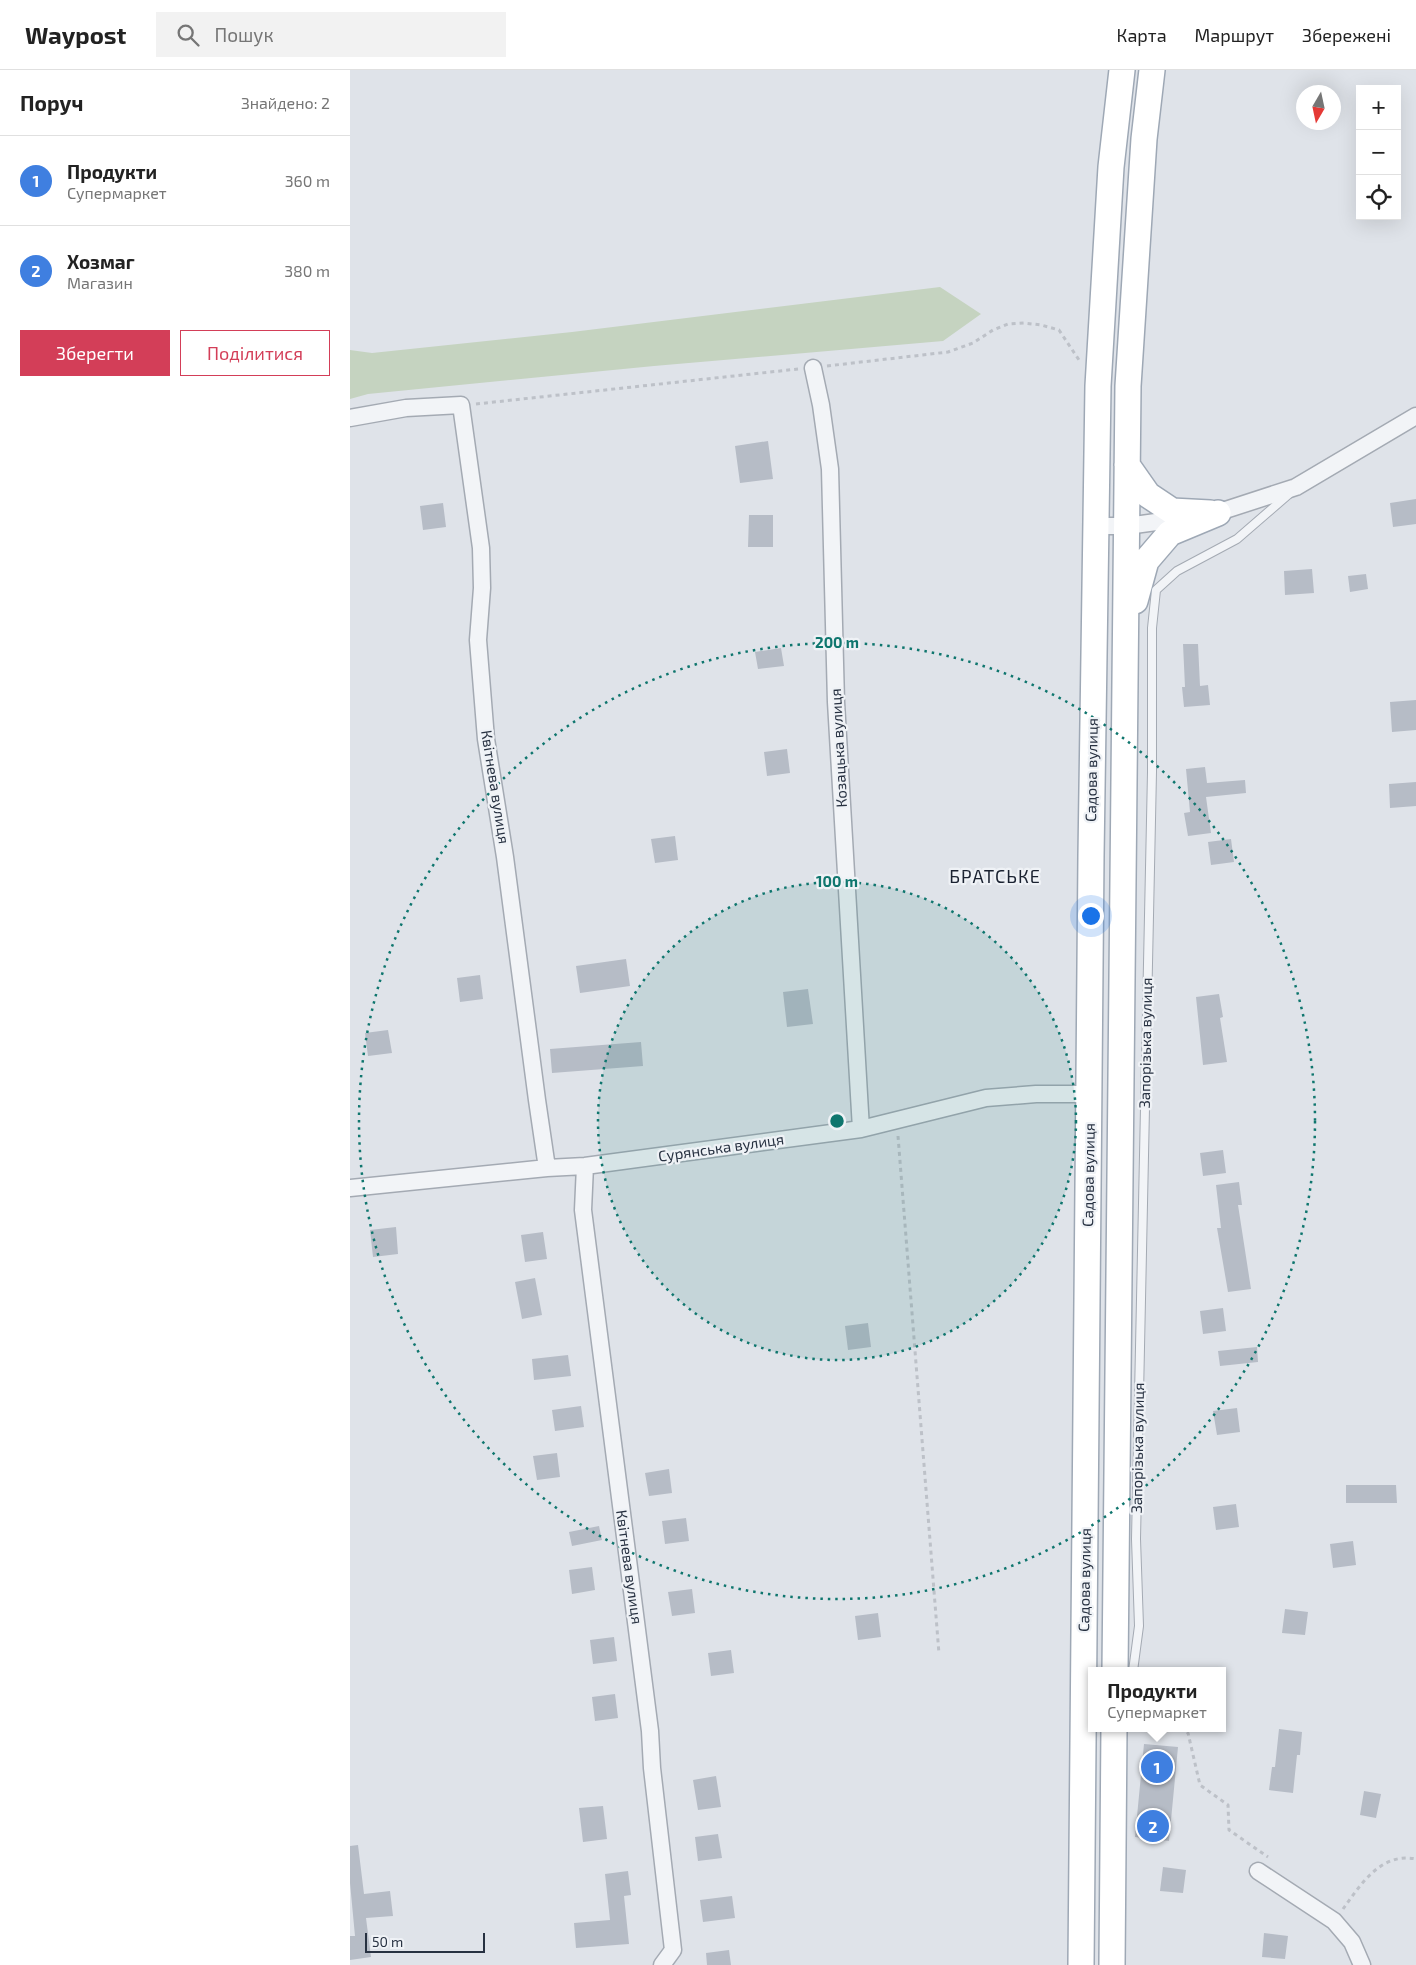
<!DOCTYPE html>
<html lang="uk">
<head>
<meta charset="utf-8">
<style>
  :root { --surface:#fff; --page:#f2f2f2; --text:#222; --muted:#767676; --line:#e0e0e0; --accent:#d33e58 }
  body { margin:0; font-family:"Exo 2",sans-serif; background:var(--page); color:var(--text) }
  .controls { position:absolute; right:15px; top:15px; display:grid; overflow:hidden; border-radius:0px; box-shadow:0 5px 20px #0002 }
  .controls button { width:45px; height:45px; display:grid; place-items:center; padding:0; border:0; border-bottom:1px solid var(--line); background:var(--surface); color:var(--text); font:25px sans-serif }
  .compass { position:absolute; left:946px; top:15px; width:45px; height:45px; border-radius:50%; background:var(--surface); box-shadow:0 5px 20px #0002; rotate:189deg }
  .scale { position:absolute; left:15px; bottom:12px; width:120px; box-sizing:border-box; padding-left:5px; border:2px solid #273141; border-top:0; font-size:14px; line-height:18px; white-space:nowrap; color:#273141; -webkit-text-stroke:4px #eff2f6; paint-order:stroke }
  .you { position:absolute; left:740px; top:845px; width:18px; height:18px; margin:-12px; border:4px solid #fff; border-radius:50%; background:#1a73e8; box-shadow:0 0 0 8px #1a73e833 }
  .badge { display:grid; place-items:center; width:32px; height:32px; border-radius:50%; background:var(--accent); color:#fff; font-size:16px; font-weight:700 }
  .pin { position:absolute; translate:-50% -50%; border:2px solid #fff; box-shadow:0 1px 5px #0006 }
  .popup { position:absolute; left:738px; top:1597px; width:138px; height:65px; box-sizing:border-box; display:grid; place-content:center; border-radius:0px; background:var(--surface); filter:drop-shadow(0 1px 4px #0005); font-size:16px; white-space:nowrap; color:var(--muted) }
  .popup b { font-size:19px; color:var(--text) }
  .popup::after { content:''; position:absolute; left:50%; top:100%; margin-left:-10px; border:10px solid transparent; border-top-color:var(--surface) }
  .list { margin:0; padding:0; list-style:none }
  h2 { display:flex; justify-content:space-between; align-items:center; height:65px; margin:0; padding:0 20px; font-size:21px }
  h2 small { font-size:16px; font-weight:400; color:var(--muted) }
  .list li { display:grid; grid-template-columns:32px 1fr auto; gap:15px; align-items:center; box-sizing:border-box; height:90px; padding:0 20px; border-top:1px solid var(--line) }
  .list b { display:block; font-size:19px; white-space:nowrap }
  .list p { margin:0; font-size:16px; white-space:nowrap; color:var(--muted) }
  .list em { font-size:16px; font-style:normal; color:var(--muted) }
  .actions { display:flex; gap:10px; padding:15px 20px }
  .actions a { flex:1; padding:11px 0; border:1px solid var(--accent); border-radius:0px; text-align:center; font-size:18px; color:var(--accent) }
  .actions .main { background:var(--accent); color:#fff }
  .icon { flex:none; width:28px; height:28px; fill:none; stroke:currentColor; stroke-width:2; stroke-linecap:round; stroke-linejoin:round }
  .map { position:relative; flex:none; width:1066px; height:1895px; overflow:hidden }
  header { display:flex; align-items:center; gap:30px; box-sizing:border-box; height:70px; padding:0 25px; background:var(--surface); border-bottom:1px solid var(--line) }
  header strong { font-size:24px }
  nav { display:flex; gap:28px; margin-inline-start:auto; font-size:18px }
  .search { width:350px; height:45px; background:var(--page); display:flex; align-items:center; gap:12px; box-sizing:border-box; padding:0 18px; border-radius:0px; color:var(--muted); font-size:19px }
  main { display:flex }
  aside { flex:1; background:var(--surface) }
  .map>svg:first-child { display:block }
  .green { fill:#c5d3c0 }
  .building { fill:#b6bcc6 }
  .lines { fill:none; stroke-linecap:round; stroke-linejoin:round }
  .service-casing { stroke:#a4aab3; stroke-width:10 }
  .minor-casing { stroke:#a4aab3; stroke-width:19 }
  .primary-casing { stroke:#9ea8b5; stroke-width:28 }
  .path { stroke:#bdc1c8; stroke-width:3; stroke-dasharray:4 4; stroke-linecap:butt }
  .service { stroke:#f2f4f7; stroke-width:8 }
  .minor { stroke:#f2f4f7; stroke-width:16 }
  .primary { stroke:#fff; stroke-width:25 }
  .ring { fill:none; stroke:#0f766e; stroke-width:2.5; stroke-dasharray:2.5 5 }
  .labels { text-anchor:middle; stroke-width:4.5; stroke-linejoin:round; paint-order:stroke }
  .street-label { font-size:15px; fill:#273141; stroke:#eff2f6 }
  .quarter-label { font-size:18px; letter-spacing:1px; fill:#1a2231; stroke:#eff2f6 }
  .centre { fill:#0f766e; stroke:#eff2f6; stroke-width:2.5 }
  .ring-label { font-size:15px; text-anchor:middle; font-weight:bold; fill:#0f766e; stroke:#eff2f6; stroke-width:4.5; stroke-linejoin:round; paint-order:stroke }
</style>
</head>
<body>
<header>
<strong>Waypost</strong>
<div class="search"><svg class="icon" aria-label="search" viewBox="0 0 24 24"><circle cx="10" cy="10" r="6"/><path d="M15 15l6 6"/></svg>Пошук</div>
<nav><a>Карта</a><a>Маршрут</a><a>Збережені</a></nav>
</header>
<main>
<aside>
<h2>Поруч<small>Знайдено: 2</small></h2>
<ul class="list">
<li><span class="badge" style="background:#3f7fe0">1</span><div><b>Продукти</b><p>Супермаркет</p></div><em>360 m</em></li>
<li><span class="badge" style="background:#3f7fe0">2</span><div><b>Хозмаг</b><p>Магазин</p></div><em>380 m</em></li>
</ul>
<div class="actions"><a class="main">Зберегти</a><a>Поділитися</a></div>
</aside>
<div class="map">
<svg width="1066" height="1895" viewBox="0 0 1066 1895">
  <rect width="100%" height="100%" fill="#dfe3e9"/>
  <path class="green" d="M590 217 631 244 593 271 304 296 18 324 0 329V280L22 283 222 262Z"/>
  <path class="building" d="M418 371 423 409 390 413 385 376Z
    M1066 429V454L1043 457 1040 433Z
    M93 433 96 457 73 460 70 436Z
    M399 445H423V477H398Z
    M962 499 964 523 935 525 934 501Z
    M1016 504 1018 519 1000 522 998 506Z
    M833 574H848L850 616 858 615 860 635 834 637 832 617H835Z
    M431 578 434 596 408 599 405 582Z
    M1066 630V660L1042 662 1040 632Z
    M437 679 440 703 417 706 414 682Z
    M855 697 857 713 895 710 896 723 856 727 861 763 838 766 834 743 840 742 836 699Z
    M1066 712V736L1040 738 1039 714Z
    M325 766 328 790 305 793 301 769Z
    M881 769 884 792 861 795 858 772Z
    M276 889 280 916 230 923 226 896Z
    M130 905 133 929 110 932 107 908Z
    M458 919 463 954 437 957 433 922Z
    M869 924 873 947 870 948 877 992 853 995 846 927Z
    M38 960 42 983 18 986 15 963Z
    M291 972 293 996 202 1003 200 979Z
    M873 1080 876 1103 853 1106 850 1083Z
    M889 1112 892 1135H888L901 1219 878 1222 867 1158H871L866 1115Z
    M46 1157 48 1184 23 1187 20 1160Z
    M193 1162 197 1189 175 1192 171 1165Z
    M185 1208 192 1245 172 1249 165 1212Z
    M873 1238 876 1261 853 1264 850 1241Z
    M518 1253 521 1277 498 1280 495 1256Z
    M907 1277 908 1292 870 1296 868 1281Z
    M218 1285 221 1306 184 1310 182 1289Z
    M231 1336 234 1357 205 1361 202 1340Z
    M887 1338 890 1362 867 1365 863 1341Z
    M207 1383 210 1407 187 1410 183 1386Z
    M319 1399 322 1423 299 1426 295 1403Z
    M996 1415H1046L1047 1433H996Z
    M886 1434 889 1457 866 1460 863 1437Z
    M336 1448 339 1471 315 1474 312 1451Z
    M249 1456 252 1470 222 1476 219 1462Z
    M1003 1471 1006 1495 983 1498 980 1474Z
    M242 1497 245 1520 222 1524 219 1500Z
    M342 1519 345 1543 322 1546 318 1522Z
    M935 1539 958 1542 955 1565 932 1563Z
    M528 1543 531 1567 508 1570 505 1546Z
    M264 1567 267 1591 243 1594 240 1570Z
    M381 1580 384 1603 361 1606 358 1583Z
    M265 1624 268 1648 245 1651 242 1627Z
    M929 1659 952 1662 950 1685H947L943 1723 919 1720 922 1697H925Z
    M794 1674 828 1677 819 1771 785 1767Z
    M366 1706 371 1737 348 1740 343 1710Z
    M1014 1721 1031 1724 1026 1748 1010 1745Z
    M253 1736 257 1769 233 1772 229 1738Z
    M368 1764 372 1788 348 1791 345 1767Z
    M8 1775 14 1824 40 1821 43 1846 16 1848 21 1887 0 1890V1866H5L0 1813V1776Z
    M813 1797 836 1800 833 1823 810 1821Z
    M278 1801 281 1825 274 1826 279 1874 226 1878 224 1853 260 1850 255 1804Z
    M382 1826 385 1848 353 1852 350 1830Z
    M914 1863 938 1866 935 1889 912 1887Z
    M379 1880 381 1895H357L356 1883Z"/>
  <g class="lines">
    <g class="service-casing">
      <path id="service" d="M783 1601 789 1556 786 1469 802 702V558L806 520 827 501 887 469 939 424"/>
    </g>
    <g class="minor-casing">
      <path id="minor" d="M463 298 471 335 480 399 486 632 511 1059
        M0 348 56 338 111 335 131 478 132 518 128 570 136 669 155 787 187 1030 197 1098
        M860 445 946 417 1066 346
        M746 456H777L835 448
        M235 1096 233 1140 300 1661 302 1698 323 1880 312 1895
        M0 1118 197 1098 235 1096 511 1059 636 1028 686 1024H740
        M908 1801 984 1851 1002 1872 1012 1895"/>
    </g>
    <g class="primary-casing">
      <path id="primary" d="M777 395 798 425 822 441 860 443
        M785 531 796 491 820 463 868 443
        M765 1601 778 316 794 69 802 0
        M731 1895 741 786 748 316 761 97 772 0
        M762 1895 764 1658"/>
    </g>
    <path class="path" d="M477 296 598 282 623 273 643 260 658 254 674 253 691 255 709 260 729 290
      M126 334 448 299
      M548 1066 589 1584
      M830 1658 838 1663 850 1715 878 1735 879 1760 918 1787
      M993 1839C1011 1814 1031 1782 1066 1789"/>
    <use href="#service" class="service"/>
    <use href="#minor" class="minor"/>
    <use href="#primary" class="primary"/>
  </g>
  <circle cx="487" cy="1051" r="239" fill="#0f766e" fill-opacity=".12"/>
  <g class="ring">
    <circle cx="487" cy="1051" r="239"/>
    <circle cx="487" cy="1051" r="478"/>
  </g>
  <g class="labels">
    <g class="street-label">
      <text transform="translate(489 678) rotate(-93)" y="5">Козацька вулиця</text>
      <text transform="translate(742 700) rotate(-89)" y="5">Садова вулиця</text>
      <text transform="translate(145 717) rotate(81)" y="5">Квітнева вулиця</text>
      <text transform="translate(796 973) rotate(-89)" y="5">Запорізька вулиця</text>
      <text transform="translate(371 1078) rotate(-8)" y="5">Сурянська вулиця</text>
      <text transform="translate(739 1105) rotate(-89)" y="5">Садова вулиця</text>
      <text transform="translate(788 1378) rotate(-89)" y="5">Запорізька вулиця</text>
      <text transform="translate(279 1497) rotate(82)" y="5">Квітнева вулиця</text>
      <text transform="translate(735 1510) rotate(-89)" y="5">Садова вулиця</text>
    </g>
    <g class="quarter-label">
      <text x="645" y="813">БРАТСЬКЕ</text>
    </g>
  </g>
  <circle cx="487" cy="1051" r="8" class="centre"/>
  <g class="ring-label">
    <text x="487" y="578">200 m</text>
    <text x="487" y="817">100 m</text>
  </g>
</svg>
<div class="controls">
<button>+</button>
<button>−</button>
<button><svg class="icon" aria-label="locate" viewBox="0 0 24 24"><circle cx="12" cy="12" r="6"/><path d="M12 2v4M12 18v4M2 12h4M18 12h4"/></svg></button>
</div>
<svg class="compass" viewBox="-18 -18 36 36"><path d="M0-13l5 13h-10z" fill="#e53935"/><path d="M0 13l5-13h-10z" fill="#767676"/></svg>
<div class="scale">50 m</div>
<div class="you"></div>
<div class="pin badge" style="left:807px;top:1697px;background:#3f7fe0">1</div>
<div class="popup"><b>Продукти</b>Супермаркет</div>
<div class="pin badge" style="left:803px;top:1756px;background:#3f7fe0">2</div>
</div>
</main>
</body>
</html>
